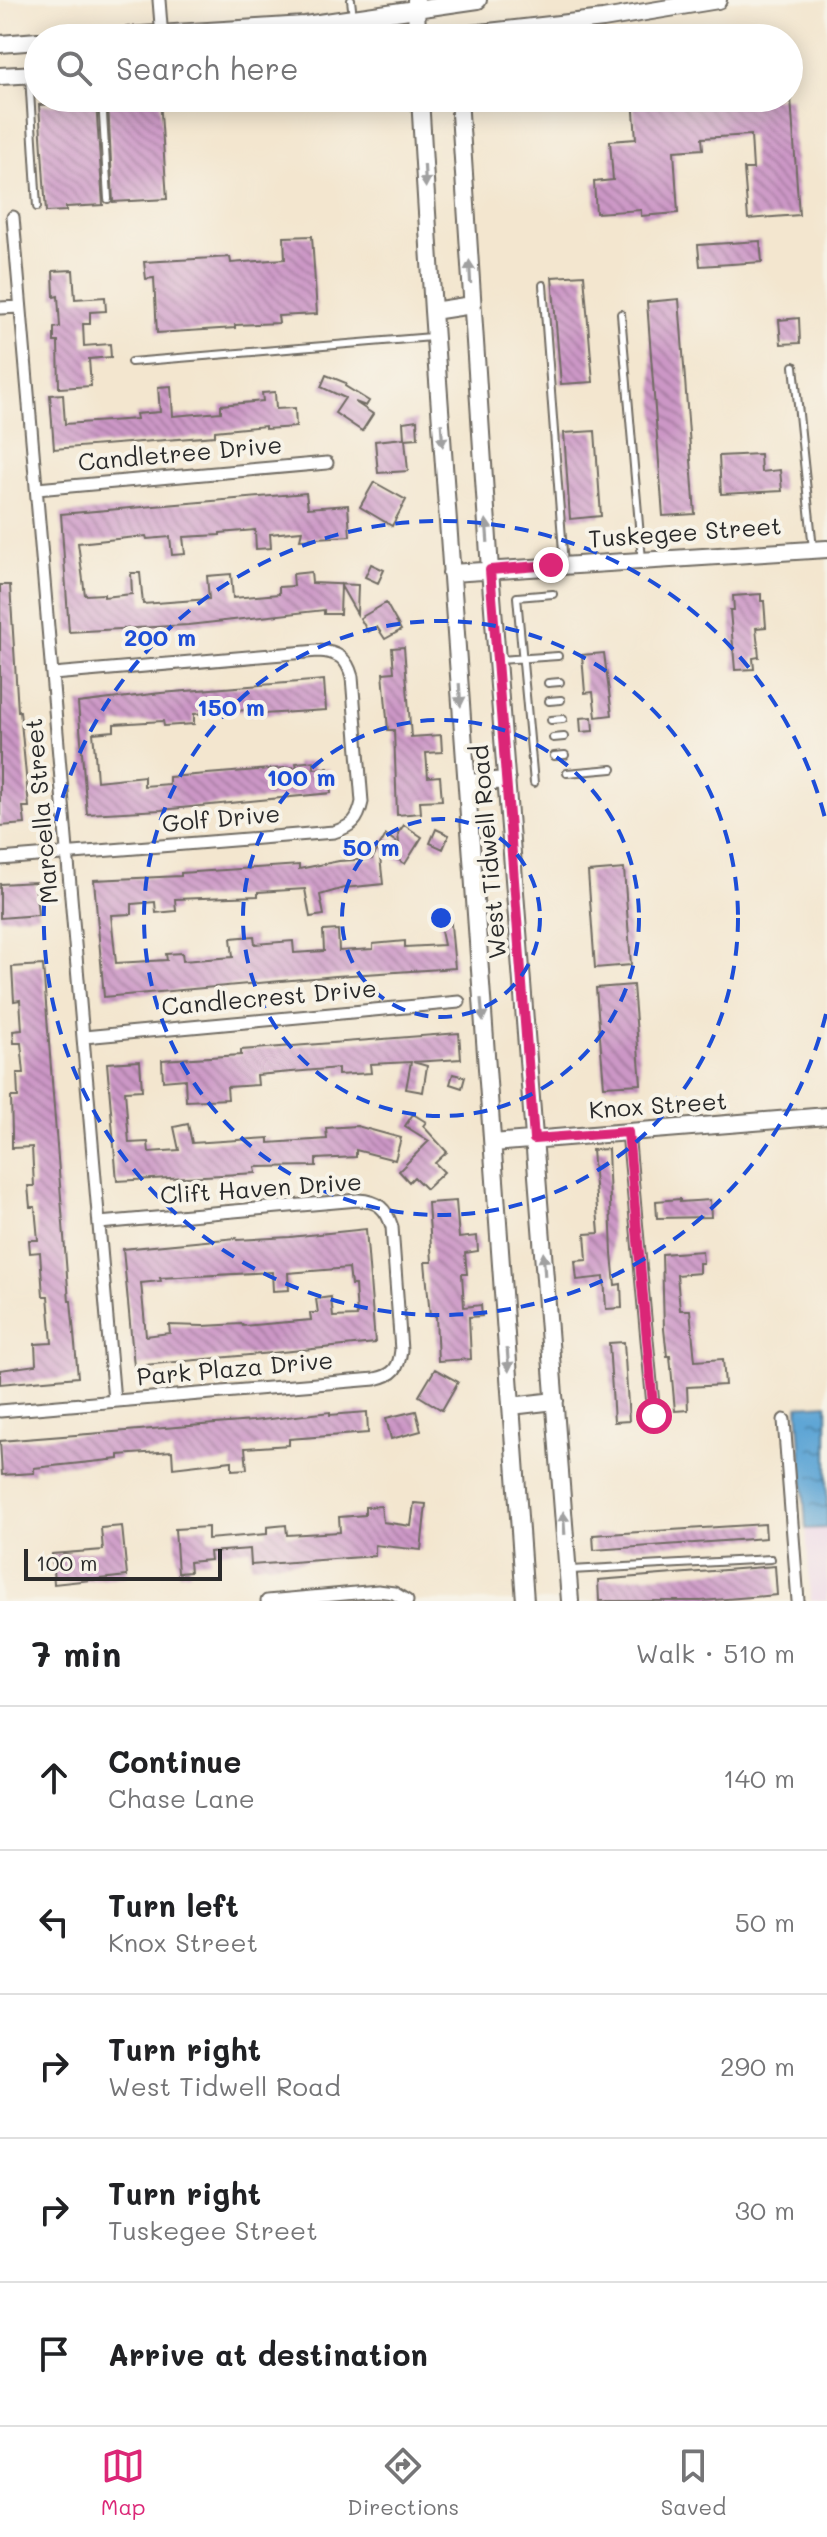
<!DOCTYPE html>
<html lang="en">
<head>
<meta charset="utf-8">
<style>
  :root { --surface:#fff; --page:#f2f2f2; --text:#202124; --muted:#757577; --line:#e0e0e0; --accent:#db2777 }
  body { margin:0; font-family:Mali,sans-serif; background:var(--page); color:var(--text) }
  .scale { position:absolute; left:24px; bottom:20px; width:198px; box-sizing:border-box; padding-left:8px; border:4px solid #2b2b2b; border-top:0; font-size:22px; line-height:28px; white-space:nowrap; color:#2b2b2b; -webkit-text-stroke:6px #f7f3e8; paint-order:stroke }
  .stop { position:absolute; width:24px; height:24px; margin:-18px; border:6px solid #db2777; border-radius:50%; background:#fff }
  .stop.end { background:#db2777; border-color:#fff; box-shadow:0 2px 8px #0008 }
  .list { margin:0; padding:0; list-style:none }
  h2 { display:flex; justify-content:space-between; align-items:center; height:104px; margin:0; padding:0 32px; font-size:34px }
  h2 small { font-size:26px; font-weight:400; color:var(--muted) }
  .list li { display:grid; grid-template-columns:52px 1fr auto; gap:24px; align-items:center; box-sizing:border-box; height:144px; padding:0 32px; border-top:2px solid var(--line) }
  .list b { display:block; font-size:30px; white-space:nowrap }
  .list p { margin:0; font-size:26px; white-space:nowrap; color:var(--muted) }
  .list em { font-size:26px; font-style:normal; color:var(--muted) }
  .icon { flex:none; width:44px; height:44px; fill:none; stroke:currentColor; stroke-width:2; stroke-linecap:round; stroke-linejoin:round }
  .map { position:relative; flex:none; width:827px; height:1601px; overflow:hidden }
  .search { position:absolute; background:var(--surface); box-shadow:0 4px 20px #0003; left:24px; right:24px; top:24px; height:88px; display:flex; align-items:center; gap:20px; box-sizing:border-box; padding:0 28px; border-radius:44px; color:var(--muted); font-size:30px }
  .sheet { height:824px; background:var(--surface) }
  nav { display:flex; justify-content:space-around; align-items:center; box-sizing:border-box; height:112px; border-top:2px solid var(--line); background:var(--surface); font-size:22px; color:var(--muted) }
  nav a { display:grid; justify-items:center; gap:4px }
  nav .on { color:var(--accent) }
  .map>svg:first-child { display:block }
  .built { fill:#ecd1ea }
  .water { fill:url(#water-ripples); stroke:#456880; stroke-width:2 }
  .building { fill:url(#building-back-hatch); fill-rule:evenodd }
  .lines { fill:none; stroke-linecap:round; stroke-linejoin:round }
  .lane-casing { stroke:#716c64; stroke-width:10 }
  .street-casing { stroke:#716c64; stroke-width:15 }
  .secondary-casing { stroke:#716c64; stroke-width:20 }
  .lane { stroke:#fff; stroke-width:6 }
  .street { stroke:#fff; stroke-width:11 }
  .secondary { stroke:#fff; stroke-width:16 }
  .oneway { fill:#a0a0a0 }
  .route { stroke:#db2777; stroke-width:10 }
  .ring { fill:none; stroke:#1d4ed8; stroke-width:4; stroke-dasharray:14 10 }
  .labels { text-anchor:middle; stroke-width:8; stroke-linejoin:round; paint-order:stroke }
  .street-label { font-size:24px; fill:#2b2b2b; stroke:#f7f3e8 }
  .centre { fill:#1d4ed8; stroke:#f7f3e8; stroke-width:4 }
  .ring-label { font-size:24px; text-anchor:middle; font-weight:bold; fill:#1d4ed8; stroke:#f7f3e8; stroke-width:8; stroke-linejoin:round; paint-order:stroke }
</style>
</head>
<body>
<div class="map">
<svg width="827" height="1601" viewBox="0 0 827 1601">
  <defs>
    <pattern id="water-ripples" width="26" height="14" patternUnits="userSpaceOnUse" patternTransform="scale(2)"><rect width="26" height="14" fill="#5fa6d5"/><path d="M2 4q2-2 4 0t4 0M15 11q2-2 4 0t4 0" fill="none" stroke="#4f87ad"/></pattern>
    <pattern id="building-back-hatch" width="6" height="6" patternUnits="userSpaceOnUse" patternTransform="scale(2)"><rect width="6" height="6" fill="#cc97c6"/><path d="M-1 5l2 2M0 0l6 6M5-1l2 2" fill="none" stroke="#a67ba1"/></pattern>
  </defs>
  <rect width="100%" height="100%" fill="#f7f3e8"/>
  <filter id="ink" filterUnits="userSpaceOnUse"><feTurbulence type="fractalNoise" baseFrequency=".0125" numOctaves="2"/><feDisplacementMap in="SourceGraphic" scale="16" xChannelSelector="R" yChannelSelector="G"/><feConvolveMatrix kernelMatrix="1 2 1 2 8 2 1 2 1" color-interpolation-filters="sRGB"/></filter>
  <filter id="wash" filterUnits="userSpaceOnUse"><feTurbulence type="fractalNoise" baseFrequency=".006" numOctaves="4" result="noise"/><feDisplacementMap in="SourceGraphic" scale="32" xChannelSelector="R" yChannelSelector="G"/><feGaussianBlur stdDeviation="1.8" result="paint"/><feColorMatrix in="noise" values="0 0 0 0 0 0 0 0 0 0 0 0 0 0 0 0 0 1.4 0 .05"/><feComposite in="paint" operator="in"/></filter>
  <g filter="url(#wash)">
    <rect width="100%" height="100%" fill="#f3e6cf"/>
    <path class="built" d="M827 1528V1601H811L806 1529Z"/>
    <path class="water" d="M827 1404V1528L806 1529 798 1406Z"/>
    <g id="blocks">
      <path class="building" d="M633 98H791L799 215 748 219 744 169H753L751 135 702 138 703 149 674 151 678 213 641 216V210L596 213 594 182 613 180 610 141 636 139Z
        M160 99 167 199 113 202 108 102Z
        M96 102 103 205 66 207V211L46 212 39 105Z
        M312 236 317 314 278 316 279 323 235 325V328L157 333 154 278 146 279 144 262 230 257 231 263 285 259 284 237Z
        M760 241 762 262 700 266 698 245Z
        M73 270 75 299 105 297 106 311 90 312V324H83L84 346 110 344 111 357 89 359 91 386 59 388 58 342H54V328L60 327 58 296 54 297 53 271Z
        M584 275 593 382 561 384 552 277Z
        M679 299 695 514 663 516 647 302Z
        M799 318 800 343 781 344 779 320Z
        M326 375 346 383 345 386 369 401 366 406 355 402 373 414 362 431 335 413 345 398 321 387Z
        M171 386 173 416 221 412V405L263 401 262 393 275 392 276 409 295 408 296 427 265 429V426L215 431V436L54 449 50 395 63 394 65 424 137 419 136 414 160 412 158 387Z
        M417 420 418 438 405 439 408 471 378 473 375 441 404 438 403 422Z
        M595 431 601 516 570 519 564 433Z
        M760 454 761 472 780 470 782 491 721 494 719 456Z
        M374 482 406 500 392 526 360 507Z
        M306 493 308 508 348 505 350 536 300 539 302 531 270 534 271 548 256 549 255 530 220 533V535L183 537 185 554 172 555 170 537 147 539 146 536 78 543 85 595 104 594V597L132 594 131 573H140L143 604 209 599 207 576 231 574 233 598 279 594V587L294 586 293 574 311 572 312 583 358 585 357 614 341 586 340 614H324V610L188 625 69 632 61 514Z
        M371 564 384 570 378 583 365 577Z
        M0 585H10L18 711H20L29 807H23L25 824 0 826Z
        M761 594V601H764L766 627 756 628 759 657 753 658 754 669 735 670 730 610H734L733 596Z
        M386 603 401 630 385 639 377 627 368 632 360 618Z
        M404 647 411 737 441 735 442 752 426 753 428 777 440 776 442 800 420 801 421 813 397 815 394 730H388L383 673 394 672 392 648Z
        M604 653 612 715 596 717 593 692 585 693 582 655Z
        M324 680 326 710 247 715V710L194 714V724L164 726 163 721 114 724V731L93 733 95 754 97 781 144 776V786L169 784V777L297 767 296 763 314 761V769L328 768 331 793 161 810 87 814 78 703 161 693Z
        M592 717 593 731 581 732 580 718Z
        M404 825 422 837 405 864 379 848 383 884 344 888 320 895 324 915 310 917 305 889 258 892V896L175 899 176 911 156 913 155 902 132 904V914L111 915 116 963 167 960 166 954 182 953 183 961 233 957 231 938 254 936 255 944 293 941 294 953 324 951 323 931 338 930 339 951 373 949V944L405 941V947L444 945 438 917 450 914 455 968 336 976 104 997 94 880 181 876V873L299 865V869L339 861 372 859 386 835 399 844 398 833Z
        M436 829 449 835 443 849 430 843Z
        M624 869 631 965 595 968 588 872Z
        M35 882 38 915 0 918V884Z
        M43 965 69 1301H71L78 1377 0 1384V1370L36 1365 35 1344 52 1343 48 1296H43L40 1252 30 1253 29 1240H38L35 1207H30L28 1186H34L32 1147 12 1148V1133L11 1097H18L17 1073H24L21 1043H14L13 1031 22 1030 20 1000 14 1001 12 967Z
        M633 985 641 1084 604 1086 596 988Z
        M459 1033 461 1059 413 1062 427 1066 423 1092 406 1089 411 1062 370 1064 371 1073 338 1075V1068L257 1075 258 1085 227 1087 228 1099 186 1101 185 1079 163 1081 162 1060 241 1055V1050Z
        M140 1061 142 1090 125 1091 129 1143 148 1142 149 1152 179 1150 174 1127 188 1124 192 1143 269 1138V1143L327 1139 326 1128 357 1126 401 1138 395 1160 356 1150V1157L316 1159V1166L255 1167 256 1173 117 1181 107 1063Z
        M453 1074 465 1077 462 1088 450 1084Z
        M413 1114 426 1122 423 1126 447 1152 435 1163 444 1172 426 1189 414 1177 409 1182 399 1171 429 1141 405 1126Z
        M608 1149 612 1254 615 1285 621 1284 622 1308 606 1309 604 1277 577 1280 575 1261 587 1260 585 1234 599 1233 592 1150Z
        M680 1199V1202L710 1200 711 1217 657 1218 656 1201Z
        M456 1201 459 1238 477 1236 478 1251 465 1253 467 1274H462L464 1307 481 1305 482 1316 469 1317 471 1359 438 1361 436 1316H430L425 1262H432L428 1203Z
        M366 1229 375 1343 134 1366 123 1249 236 1238 237 1240 290 1237ZM349 1268 351 1285H355L357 1316 333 1317 331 1297 316 1299 318 1313H310L311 1320 243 1326 242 1324 203 1326 169 1325 170 1333 146 1336 141 1283 161 1281 160 1278 272 1272 273 1291 289 1290 288 1273Z
        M702 1251 703 1263H699V1273L677 1275 680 1310H690L695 1361 723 1359 725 1385 687 1387 688 1410 675 1411 670 1356H667L664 1329 662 1254Z
        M624 1342 629 1421 614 1422 609 1343Z
        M435 1369 458 1382 442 1410 419 1396Z
        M416 1411 421 1431 391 1439 386 1418Z
        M330 1412V1415L367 1412 368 1433 289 1439V1445L245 1448 247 1469 232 1470V1461L173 1468 172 1451 119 1455V1459L34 1468V1473L2 1475 0 1441 253 1421Z
        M414 1503 426 1504 421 1550 375 1545V1556L251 1565 250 1549 209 1552 210 1560 189 1562 190 1572 178 1573 175 1529 208 1527V1539L267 1534V1527L286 1525 287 1535 340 1532 339 1517 365 1515V1507L381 1506 383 1522 411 1526Z
        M765 1524 766 1538 594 1550 593 1535Z
        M122 1526 127 1576 54 1584 52 1554 103 1550 101 1528Z
        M775 1566 777 1595 701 1601H599L598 1580Z"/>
    </g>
  </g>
  <g filter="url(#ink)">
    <use href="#blocks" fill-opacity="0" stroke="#716c64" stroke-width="2"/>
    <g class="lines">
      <g class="lane-casing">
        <path id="lane" d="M351 0 353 17
          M29 75 37 207
          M102 98 108 199
          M543 285 564 565
          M621 314 642 560
          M131 362 432 337
          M794 366 813 549
          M498 660 558 656
          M548 683 560 682
          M549 701 561 700
          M551 720 563 719
          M553 738 564 737
          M554 756 565 755
          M567 773 612 769
          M534 783 517 597 553 594
          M571 1570 771 1559"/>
      </g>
      <g class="street-casing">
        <path id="street" d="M159 0 162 38
          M13 217 114 1401
          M0 308 20 307
          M37 489 327 463
          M0 859 334 832C352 826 358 821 362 802L352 677C347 658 338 652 318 651L53 674
          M84 1037 459 1002
          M628 1132 654 1416
          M0 1411 375 1379C394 1375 399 1368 401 1350L392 1227C386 1208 378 1201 358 1200L99 1223
          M784 1420 798 1601
          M267 1601 378 1591 394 1593 407 1601"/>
      </g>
      <g class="secondary-casing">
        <path id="secondary" d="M416 0 417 38
          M92 38 305 25 478 0
          M434 38 603 19 718 0
          M0 44 38 41
          M0 76 38 74
          M420 98 433 311 525 1601
          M459 98 490 570 570 1601
          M433 311 472 305
          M451 573 827 549
          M467 783 507 780
          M493 1143 827 1116
          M511 1406 555 1401"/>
      </g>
      <use href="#lane" class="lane"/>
      <use href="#street" class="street"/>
      <use href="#secondary" class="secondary"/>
    </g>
    <defs><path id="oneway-solid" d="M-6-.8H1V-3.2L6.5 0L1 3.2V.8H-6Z" transform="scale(2)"/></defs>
    <g class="oneway">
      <use href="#oneway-solid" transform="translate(425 176) rotate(87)"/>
      <use href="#oneway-solid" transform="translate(470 272) rotate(-93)"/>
      <use href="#oneway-solid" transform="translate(442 435) rotate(86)"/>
      <use href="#oneway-solid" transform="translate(487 531) rotate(-94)"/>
      <use href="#oneway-solid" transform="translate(460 695) rotate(86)"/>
      <use href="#oneway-solid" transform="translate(482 1010) rotate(85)"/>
      <use href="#oneway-solid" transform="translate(544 1264) rotate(-94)"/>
      <use href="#oneway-solid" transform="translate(508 1360) rotate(86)"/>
      <use href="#oneway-solid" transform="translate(564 1523) rotate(-94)"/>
    </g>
  </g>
  <g class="lines" filter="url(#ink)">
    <path class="route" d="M551 565 490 570 534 1139 628 1132 654 1416"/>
  </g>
  <g class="ring">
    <circle cx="441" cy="918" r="99"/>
    <circle cx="441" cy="918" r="198"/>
    <circle cx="441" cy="918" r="297"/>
    <path d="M826 1014A397 397 0 1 1 826 822"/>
  </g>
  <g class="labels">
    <g class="street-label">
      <text transform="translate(180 454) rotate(-5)" y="8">Candletree Drive</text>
      <text transform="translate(685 533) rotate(-4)" y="8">Tuskegee Street</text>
      <text transform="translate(42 811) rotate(-95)" y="8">Marcella Street</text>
      <text transform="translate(221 819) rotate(-5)" y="8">Golf Drive</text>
      <text transform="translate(489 852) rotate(-95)" y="8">West Tidwell Road</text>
      <text transform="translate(269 998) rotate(-5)" y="8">Candlecrest Drive</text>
      <text transform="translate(658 1106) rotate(-4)" y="8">Knox Street</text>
      <text transform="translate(261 1189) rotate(-4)" y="8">Clift Haven Drive</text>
      <text transform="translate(235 1369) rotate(-5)" y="8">Park Plaza Drive</text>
    </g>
  </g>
  <circle cx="441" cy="918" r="12" class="centre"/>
  <g class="ring-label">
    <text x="160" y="646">200 m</text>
    <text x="231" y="716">150 m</text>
    <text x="301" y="786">100 m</text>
    <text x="371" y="856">50 m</text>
  </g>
</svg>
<div class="scale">100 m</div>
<div class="stop" style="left:654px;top:1416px"></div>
<div class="stop end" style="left:551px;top:565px"></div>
<div class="search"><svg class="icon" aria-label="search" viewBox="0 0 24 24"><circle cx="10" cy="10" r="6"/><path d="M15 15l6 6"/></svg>Search here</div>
</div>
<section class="sheet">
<h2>7 min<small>Walk · 510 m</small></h2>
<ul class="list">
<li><svg class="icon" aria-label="ahead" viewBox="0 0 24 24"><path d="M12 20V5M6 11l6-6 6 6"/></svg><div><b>Continue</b><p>Chase Lane</p></div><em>140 m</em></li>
<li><svg class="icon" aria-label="left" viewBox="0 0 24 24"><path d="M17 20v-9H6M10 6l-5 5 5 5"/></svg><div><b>Turn left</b><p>Knox Street</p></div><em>50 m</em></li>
<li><svg class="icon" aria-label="right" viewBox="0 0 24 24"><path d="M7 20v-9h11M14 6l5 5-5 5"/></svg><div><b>Turn right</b><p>West Tidwell Road</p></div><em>290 m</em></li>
<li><svg class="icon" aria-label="right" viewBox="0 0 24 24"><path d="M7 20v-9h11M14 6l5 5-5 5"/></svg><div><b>Turn right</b><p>Tuskegee Street</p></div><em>30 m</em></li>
<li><svg class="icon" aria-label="arrive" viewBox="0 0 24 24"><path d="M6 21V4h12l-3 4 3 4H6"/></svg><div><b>Arrive at destination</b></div></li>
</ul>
</section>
<nav>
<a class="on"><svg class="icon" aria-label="map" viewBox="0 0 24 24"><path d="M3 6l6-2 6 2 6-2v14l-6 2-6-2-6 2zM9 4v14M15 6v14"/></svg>Map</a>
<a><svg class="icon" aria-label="directions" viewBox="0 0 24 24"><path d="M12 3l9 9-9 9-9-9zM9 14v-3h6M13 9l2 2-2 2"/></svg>Directions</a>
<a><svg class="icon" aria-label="saved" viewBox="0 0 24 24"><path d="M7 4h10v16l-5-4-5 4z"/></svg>Saved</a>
</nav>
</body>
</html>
